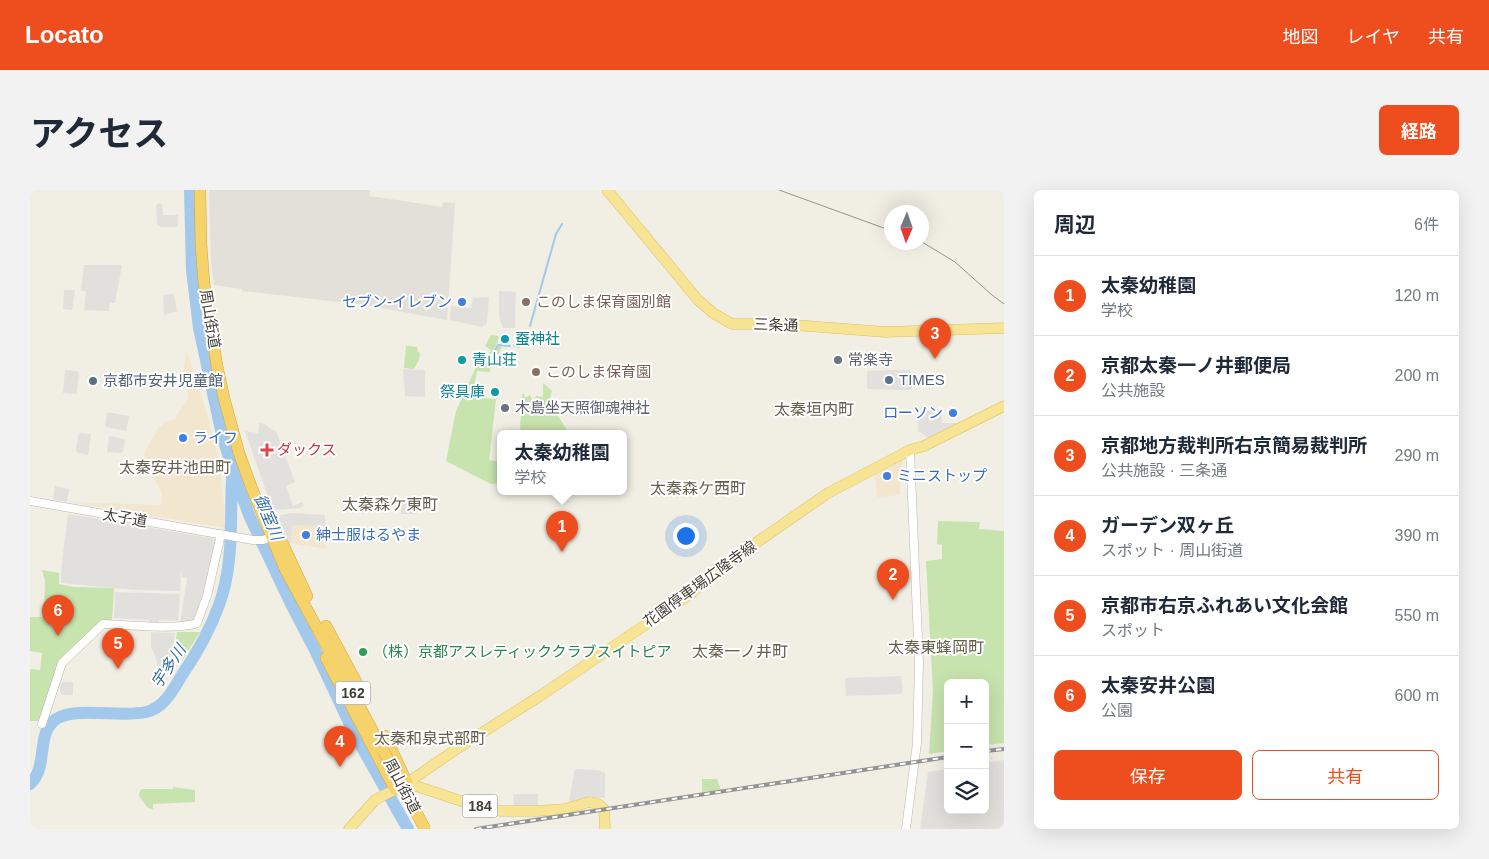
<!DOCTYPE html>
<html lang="ja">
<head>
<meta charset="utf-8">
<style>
  :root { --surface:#fff; --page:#f2f2f3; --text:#1f2937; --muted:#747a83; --line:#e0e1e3; --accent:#ee4d1e }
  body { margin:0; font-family:Arial,"Noto Sans JP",sans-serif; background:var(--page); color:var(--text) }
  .controls { position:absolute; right:15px; bottom:15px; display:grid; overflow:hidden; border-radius:8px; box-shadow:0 5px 20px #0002 }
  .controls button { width:45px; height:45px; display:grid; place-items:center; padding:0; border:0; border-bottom:1px solid var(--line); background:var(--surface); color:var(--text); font:25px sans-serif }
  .compass { position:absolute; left:854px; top:15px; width:45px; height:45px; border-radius:50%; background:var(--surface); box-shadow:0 5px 20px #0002; rotate:182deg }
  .you { position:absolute; left:655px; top:345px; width:18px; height:18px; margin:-12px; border:4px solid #fff; border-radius:50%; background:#1a73e8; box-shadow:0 0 0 8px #1a73e833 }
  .badge { display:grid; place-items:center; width:32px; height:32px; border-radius:50%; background:var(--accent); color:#fff; font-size:16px; font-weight:700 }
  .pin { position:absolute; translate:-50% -41px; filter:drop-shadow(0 1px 2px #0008) }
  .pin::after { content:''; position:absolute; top:26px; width:18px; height:15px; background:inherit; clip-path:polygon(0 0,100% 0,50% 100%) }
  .popup { position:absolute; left:467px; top:240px; width:130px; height:65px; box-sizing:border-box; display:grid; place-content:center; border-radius:8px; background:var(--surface); filter:drop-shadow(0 1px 4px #0005); font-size:16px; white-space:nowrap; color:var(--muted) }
  .popup b { font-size:19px; color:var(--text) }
  .popup::after { content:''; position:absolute; left:50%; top:100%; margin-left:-10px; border:10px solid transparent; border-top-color:var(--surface) }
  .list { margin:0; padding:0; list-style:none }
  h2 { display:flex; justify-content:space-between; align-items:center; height:65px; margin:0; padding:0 20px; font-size:21px }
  h2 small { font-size:16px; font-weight:400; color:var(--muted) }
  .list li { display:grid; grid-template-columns:32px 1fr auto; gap:15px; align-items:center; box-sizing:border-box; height:80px; padding:0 20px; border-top:1px solid var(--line) }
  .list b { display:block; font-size:19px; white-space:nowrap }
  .list p { margin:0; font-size:16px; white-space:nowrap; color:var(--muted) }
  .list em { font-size:16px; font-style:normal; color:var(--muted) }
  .actions { display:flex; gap:10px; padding:15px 20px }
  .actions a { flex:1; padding:11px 0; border:1px solid var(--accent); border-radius:8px; text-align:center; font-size:18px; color:var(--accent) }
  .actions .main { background:var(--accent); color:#fff }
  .icon { flex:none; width:28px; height:28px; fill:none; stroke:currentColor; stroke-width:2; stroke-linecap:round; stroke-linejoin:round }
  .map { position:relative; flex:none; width:974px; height:639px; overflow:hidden; border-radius:8px }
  header { display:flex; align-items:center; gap:30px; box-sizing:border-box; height:70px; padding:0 25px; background:var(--accent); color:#fff }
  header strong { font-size:24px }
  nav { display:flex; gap:28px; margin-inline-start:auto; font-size:18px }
  .intro { display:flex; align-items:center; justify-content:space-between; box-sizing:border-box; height:120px; padding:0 30px }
  h1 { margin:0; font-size:35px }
  .button { padding:12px 22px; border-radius:8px; background:var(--accent); color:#fff; font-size:18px; font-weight:700 }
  main { display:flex; gap:30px; padding:0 30px }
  aside { flex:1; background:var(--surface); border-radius:8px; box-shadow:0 5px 20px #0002 }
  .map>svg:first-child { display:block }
  .commercial { fill:#f2e6cf }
  .industrial { fill:#e3dfd9 }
  .green { fill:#c7e3ae }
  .parking { fill:#e2e0dc }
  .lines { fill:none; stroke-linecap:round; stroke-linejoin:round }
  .stream { stroke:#a2c8eb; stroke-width:2 }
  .river { stroke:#a2c8eb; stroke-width:12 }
  .minor-casing { stroke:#bcb6a7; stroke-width:9 }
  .major-casing { stroke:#dcc267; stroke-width:11 }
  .highway-casing { stroke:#d4a73b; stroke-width:12 }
  .minor { stroke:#fff; stroke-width:8 }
  .major { stroke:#f8e495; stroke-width:10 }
  .highway { stroke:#f5d26a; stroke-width:11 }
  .tram { stroke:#939393; stroke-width:1 }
  .rail-casing { stroke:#939393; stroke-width:4 }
  .rail { stroke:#fff; stroke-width:2; stroke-dasharray:5.5; stroke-linecap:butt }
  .highway-bridge-casing { stroke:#d4a73b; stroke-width:12; stroke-linecap:butt }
  .highway-bridge { stroke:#f5d26a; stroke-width:11 }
  .shop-dot { fill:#3f7fe0; stroke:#fff; stroke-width:2 }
  .education-dot { fill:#8d6e63; stroke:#fff; stroke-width:2 }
  .culture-dot { fill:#0f9aa8; stroke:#fff; stroke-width:2 }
  .worship-dot { fill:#6b7280; stroke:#fff; stroke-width:2 }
  .service-dot { fill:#5c6f8a; stroke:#fff; stroke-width:2 }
  .health-dot { fill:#e0444e; stroke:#fff; stroke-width:2 }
  .leisure-dot { fill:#2e9e5b; stroke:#fff; stroke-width:2 }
  .labels { text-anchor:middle; stroke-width:4; stroke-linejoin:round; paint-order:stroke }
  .shield { fill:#fff; stroke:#7b7871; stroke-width:1 }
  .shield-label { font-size:14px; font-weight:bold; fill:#423e34 }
  .shop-label { font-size:15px; fill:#366cbe; stroke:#fff; text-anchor:start }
  .education-label { font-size:15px; fill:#785e54; stroke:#fff; text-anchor:start }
  .street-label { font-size:15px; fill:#423e34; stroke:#fff }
  .culture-label { font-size:15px; fill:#0d838f; stroke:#fff; text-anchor:start }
  .worship-label { font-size:15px; fill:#5b616d; stroke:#fff; text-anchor:start }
  .service-label { font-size:15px; fill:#4e5e75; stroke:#fff; text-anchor:start }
  .health-label { font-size:15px; fill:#be3a42; stroke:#fff; text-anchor:start }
  .leisure-label { font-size:15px; fill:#27864d; stroke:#fff; text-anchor:start }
  .neighbourhood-label { font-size:16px; fill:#655d4c; stroke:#fff }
  .water-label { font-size:16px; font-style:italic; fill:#346ea7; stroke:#fff }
</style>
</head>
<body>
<header>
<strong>Locato</strong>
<nav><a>地図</a><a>レイヤ</a><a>共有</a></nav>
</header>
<div class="intro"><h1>アクセス</h1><a class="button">経路</a></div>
<main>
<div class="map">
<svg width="974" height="639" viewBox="0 0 974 639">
  <rect width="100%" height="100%" fill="#f1eee4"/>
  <path class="commercial" d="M157 161 177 224 189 273 194 313 195 338 40 312 131 315 132 307 131 301 123 287 114 282 112 278 116 259 129 237 136 232 144 230 158 208 153 180Z
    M871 269 873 270 870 282V305L847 307 844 283Z
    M263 323 295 325 296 359 259 353 249 328 251 325Z"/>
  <path class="industrial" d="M179 0H340V6L412 17 413 12 425 13 417 130 335 115 212 101V99L184 95 181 73Z"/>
  <path class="green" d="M461 145 469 146 467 154 463 160 465 161 469 156 472 157 468 165H462L460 182 447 181 442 207 466 209 459 270 471 272V293L461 294 416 271 426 221 452 164 458 166 461 160 455 156Z
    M376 156 387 157 388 162 390 163 389 170 384 179 374 178Z
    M513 193 522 201 519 212 539 243H490C490 230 492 218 492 204H494L495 208 500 205 503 211 506 206 513 207Z
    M908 331 950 332 949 339 974 341V553L955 555V493H918V561L899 564 903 501 896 371 912 369V355L907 354Z
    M12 380 29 383V394L43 397 84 398 82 431H72L28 474 12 526 7 531H0V479L10 480 12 463 0 461V427H14L15 390Z
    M147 442H170L153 469 144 465Z
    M672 589H687L691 600 672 602Z
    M143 597 165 600V612L123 614V619L118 618 109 606 110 601 112 599H143Z"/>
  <path class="parking" d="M128 13 132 14 133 25H148V35L146 37H131L127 34 126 16Z
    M54 75H92L85 113H80L79 121 54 120 56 102 51 100Z
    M34 100H45L42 120 33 119Z
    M469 101 486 102 485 138H473L469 127Z
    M144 104 147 121 134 125 133 105Z
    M459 107 457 133 452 137 420 130 421 116 441 118 443 108Z
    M373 179 395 180V207L375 206Z
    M35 180 47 181 49 183 47 203 45 204 33 203Z
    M863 180H880L882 200 837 199V181Z
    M911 220 912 233H931L900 249 888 241V221Z
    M77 222 99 226 96 241 75 237Z
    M229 233 235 234 241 239 246 241 265 292 256 296 263 316 272 312 274 316 271 318 247 320 242 318 215 241 228 243Z
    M49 243 61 244 58 265 48 263 46 260Z
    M79 246 95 249 93 261 91 263 77 262Z
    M25 296 39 299 37 312 23 309Z
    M372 309H386L385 324H371Z
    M263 323 295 325V336L262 335 261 353H259L249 328 251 325Z
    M38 324 186 349 181 378 165 430 150 434 157 388 152 387 151 377 150 401 105 400 31 393V381Z
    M85 402 150 404 148 431 129 430V433L119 432V430L84 428Z
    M121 442 145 443 142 465 133 482 128 477 125 465 121 458Z
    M871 486 873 502 871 504 816 506 815 488Z
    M32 492H43V505H31L30 497Z
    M974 570V639H890L898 582 918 579V620H955V573Z
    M545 579 568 580 575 583V608H559L548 612 539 611Z
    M483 604H508V617L487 618 484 615Z"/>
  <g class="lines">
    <path class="stream" d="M500 136 526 44 532 34
      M484 156 489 157
      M465 160 468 155 480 156"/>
    <path class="river" d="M160 0 162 80 169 138 192 245 203 280 219 325 261 414 285 460 325 545 378 639
      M0 594C19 577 5 544 26 529 46 516 92 528 116 522 134 518 143 500 152 485 167 463 180 440 189 415 204 375 200 330 202 288"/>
    <g class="minor-casing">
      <path id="minor" d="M0 311 223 350H233L246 345
        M12 534 32 473 73 434C95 435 149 440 167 433L177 406 191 344
        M876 639 887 553 889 473 880 260"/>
    </g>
    <g class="major-casing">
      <path id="major" d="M577 0 668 110 683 123 702 134H751L856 142 974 138
        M377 593 434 612 470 621H507L535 619 559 612 568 614 574 619 575 639
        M319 639 345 610 377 593 431 556 510 506 655 408 720 357 798 303 880 260 894 256 974 216"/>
    </g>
    <g class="highway-casing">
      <path id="highway" d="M170 0 171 54 174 93 187 176 194 208 209 263 222 299 255 379 353 560
        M250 348 277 406
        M296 436 331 501
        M296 468 365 599
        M355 546 377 593"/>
    </g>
    <use href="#minor" class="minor"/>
    <use href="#major" class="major"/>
    <use href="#highway" class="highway"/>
    <path class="tram" d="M749 0 862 41
      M892 52 925 72 962 105 974 114"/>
    <g class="rail-casing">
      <path id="rail" d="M955 561 974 559
        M446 639 918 567"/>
    </g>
    <use href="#rail" class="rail"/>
    <g class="highway-bridge-casing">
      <path id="highway-bridge" d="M353 560 395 639"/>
    </g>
    <use href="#highway-bridge" class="highway-bridge"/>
  </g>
  <g class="shop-dot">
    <circle cx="432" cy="112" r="5"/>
    <circle cx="923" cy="223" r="5"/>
    <circle cx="153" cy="248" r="5"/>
    <circle cx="857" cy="286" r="5"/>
    <circle cx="276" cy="345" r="5"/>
  </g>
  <g class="education-dot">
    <circle cx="496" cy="112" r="5"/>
    <circle cx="506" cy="182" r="5"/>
  </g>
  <g class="culture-dot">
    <circle cx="475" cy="149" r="5"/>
    <circle cx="432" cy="170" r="5"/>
    <circle cx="465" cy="202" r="5"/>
  </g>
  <g class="worship-dot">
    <circle cx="808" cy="170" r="5"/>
    <circle cx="475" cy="218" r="5"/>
  </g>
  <g class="service-dot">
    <circle cx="859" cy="190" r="5"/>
    <circle cx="63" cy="191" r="5"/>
  </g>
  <path class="health-dot" d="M234.5 252.5h5v5h5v5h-5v5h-5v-5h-5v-5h5z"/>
  <circle class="leisure-dot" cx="333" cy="462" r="5"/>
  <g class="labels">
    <g class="shield">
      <rect x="305.5" y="491.5" width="35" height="23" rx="4"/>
      <rect x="432.5" y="604.5" width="35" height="23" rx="4"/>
    </g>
    <g class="shield-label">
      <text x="323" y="508">162</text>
      <text x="450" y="621">184</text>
    </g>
    <g class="shop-label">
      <text x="422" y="117" text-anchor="end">セブン-イレブン</text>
      <text x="913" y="228" text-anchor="end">ローソン</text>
      <text x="163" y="253">ライフ</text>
      <text x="867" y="291">ミニストップ</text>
      <text x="286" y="350">紳士服はるやま</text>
    </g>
    <g class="education-label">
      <text x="506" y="117">このしま保育園別館</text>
      <text x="516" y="187">このしま保育園</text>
    </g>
    <g class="street-label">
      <text transform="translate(180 129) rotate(81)" y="5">周山街道</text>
      <text transform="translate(746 135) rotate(2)" y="5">三条通</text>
      <text transform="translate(95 328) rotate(10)" y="5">太子道</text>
      <text transform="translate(670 394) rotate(-36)" y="5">花園停車場広隆寺線</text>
      <text transform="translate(372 596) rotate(62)" y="5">周山街道</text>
    </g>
    <g class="culture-label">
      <text x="485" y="154">蚕神社</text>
      <text x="442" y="175">青山荘</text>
      <text x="455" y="207" text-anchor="end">祭具庫</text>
    </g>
    <g class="worship-label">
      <text x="818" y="175">常楽寺</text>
      <text x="485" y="223">木島坐天照御魂神社</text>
    </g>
    <g class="service-label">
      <text x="869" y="195">TIMES</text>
      <text x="73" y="196">京都市安井児童館</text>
    </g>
    <g class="health-label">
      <text x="247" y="265">ダックス</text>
    </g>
    <g class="leisure-label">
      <text x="343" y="467">（株）京都アスレティッククラブスイトピア</text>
    </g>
    <g class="neighbourhood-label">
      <text x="784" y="225">太秦垣内町</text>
      <text x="145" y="283">太秦安井池田町</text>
      <text x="668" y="304">太秦森ケ西町</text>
      <text x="360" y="320">太秦森ケ東町</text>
      <text x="906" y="463">太秦東蜂岡町</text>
      <text x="710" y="467">太秦一ノ井町</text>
      <text x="400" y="554">太秦和泉式部町</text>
    </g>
    <g class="water-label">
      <text transform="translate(239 327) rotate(67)" y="6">御室川</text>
      <text transform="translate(138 476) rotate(-56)" y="6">宇多川</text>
    </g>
  </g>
</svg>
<div class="controls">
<button>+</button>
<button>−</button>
<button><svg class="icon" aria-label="layers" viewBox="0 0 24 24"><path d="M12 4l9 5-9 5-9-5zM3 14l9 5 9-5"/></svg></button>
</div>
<svg class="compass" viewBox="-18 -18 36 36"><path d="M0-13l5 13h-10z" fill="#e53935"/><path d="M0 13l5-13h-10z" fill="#747a83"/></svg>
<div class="you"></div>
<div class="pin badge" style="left:532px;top:362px">1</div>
<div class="popup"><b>太秦幼稚園</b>学校</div>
<div class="pin badge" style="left:863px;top:410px">2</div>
<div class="pin badge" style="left:905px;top:169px">3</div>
<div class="pin badge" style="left:310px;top:577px">4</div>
<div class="pin badge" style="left:88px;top:479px">5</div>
<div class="pin badge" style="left:28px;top:446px">6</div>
</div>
<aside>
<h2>周辺<small>6件</small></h2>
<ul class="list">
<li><span class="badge">1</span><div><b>太秦幼稚園</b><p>学校</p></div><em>120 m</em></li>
<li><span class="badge">2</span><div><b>京都太秦一ノ井郵便局</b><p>公共施設</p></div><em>200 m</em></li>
<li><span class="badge">3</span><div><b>京都地方裁判所右京簡易裁判所</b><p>公共施設 · 三条通</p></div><em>290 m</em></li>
<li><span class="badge">4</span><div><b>ガーデン双ヶ丘</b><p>スポット · 周山街道</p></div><em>390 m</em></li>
<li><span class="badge">5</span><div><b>京都市右京ふれあい文化会館</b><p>スポット</p></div><em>550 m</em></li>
<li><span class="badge">6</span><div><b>太秦安井公園</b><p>公園</p></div><em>600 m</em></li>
</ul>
<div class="actions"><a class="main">保存</a><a>共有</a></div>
</aside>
</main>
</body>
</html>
